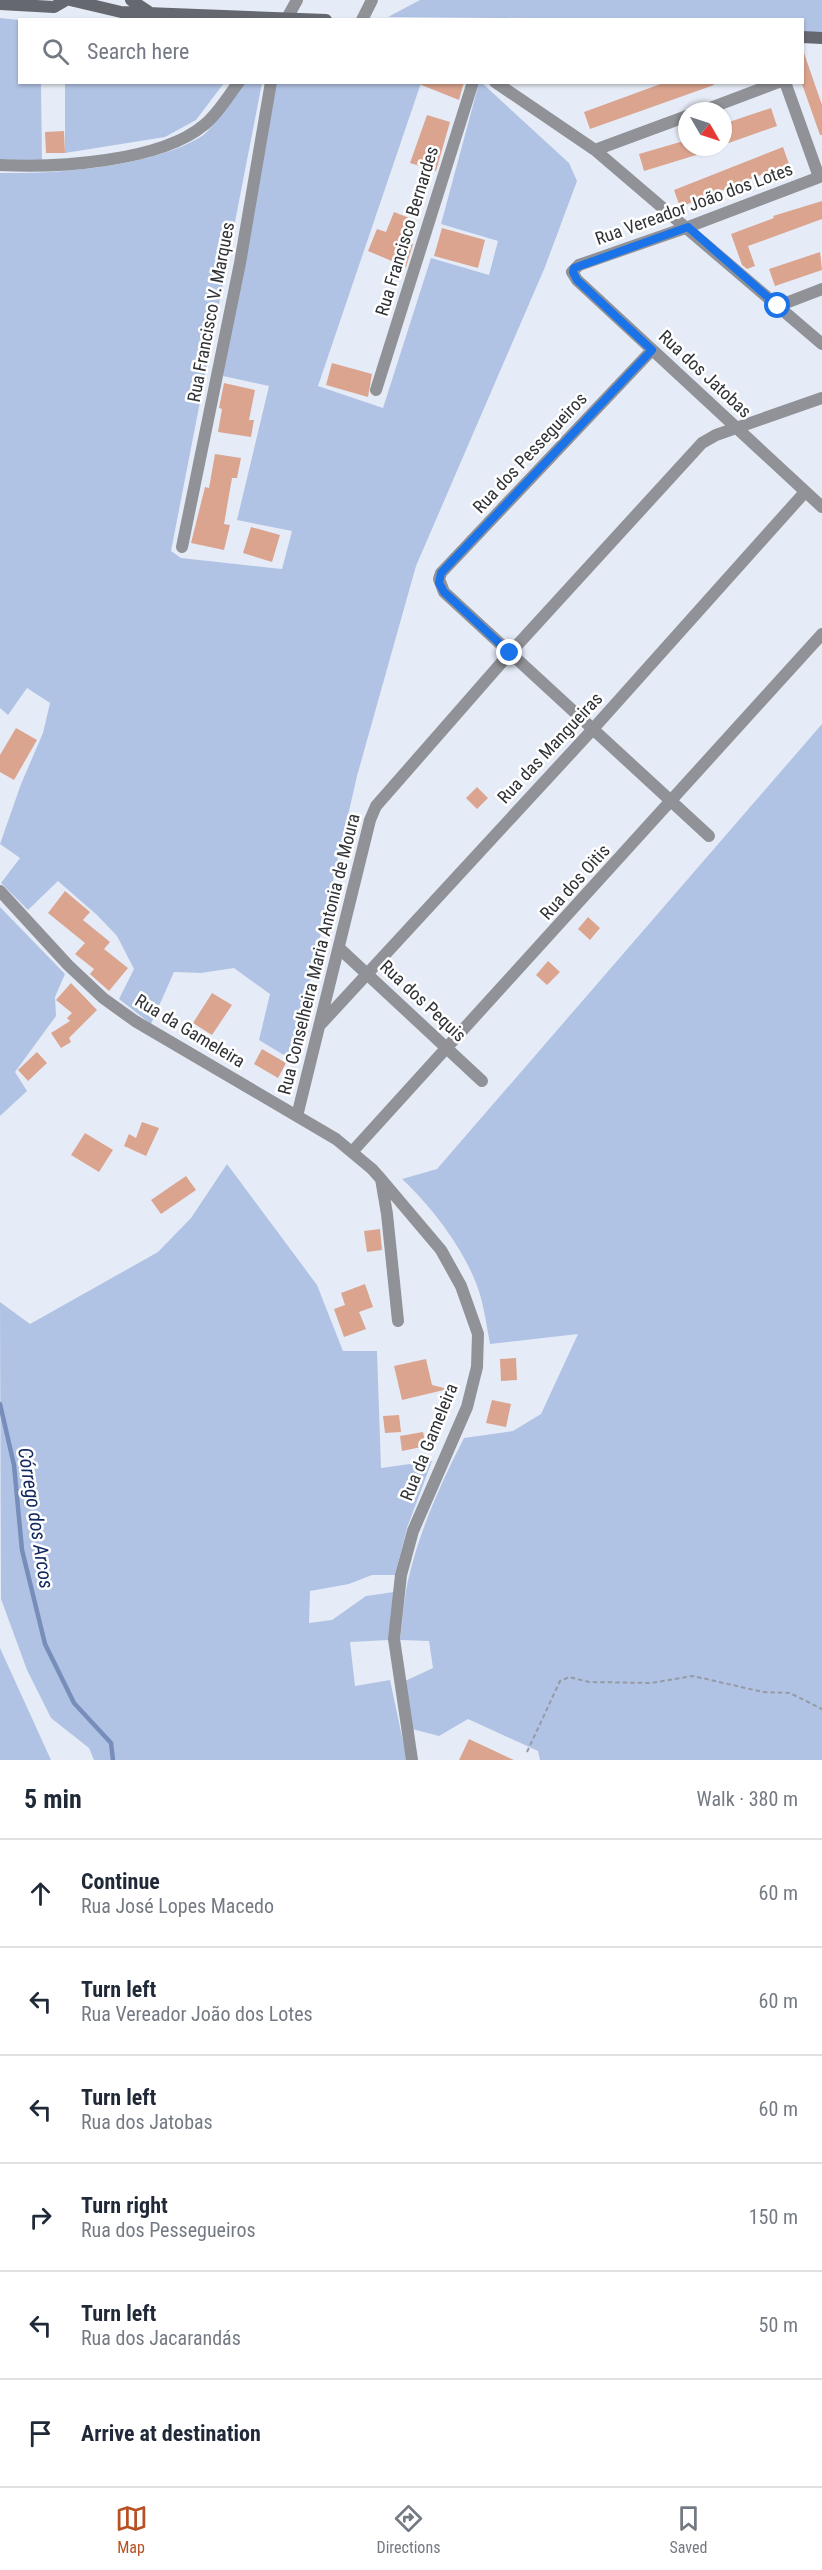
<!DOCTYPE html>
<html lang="en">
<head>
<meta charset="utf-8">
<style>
  :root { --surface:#fff; --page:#f6f6f7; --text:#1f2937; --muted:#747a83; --line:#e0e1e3; --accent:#b75123 }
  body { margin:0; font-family:"Roboto Condensed",sans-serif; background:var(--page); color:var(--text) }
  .compass { position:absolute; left:678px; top:102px; width:54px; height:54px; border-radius:50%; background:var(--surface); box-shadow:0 2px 4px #0004; rotate:129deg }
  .stop { position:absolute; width:18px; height:18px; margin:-14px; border:4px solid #1a73e8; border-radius:50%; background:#fff }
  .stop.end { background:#1a73e8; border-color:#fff; box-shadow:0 2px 6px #0008 }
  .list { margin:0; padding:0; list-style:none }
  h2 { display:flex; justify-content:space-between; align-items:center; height:78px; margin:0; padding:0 24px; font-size:26px }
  h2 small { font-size:20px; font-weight:400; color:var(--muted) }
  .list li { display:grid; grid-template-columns:39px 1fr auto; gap:18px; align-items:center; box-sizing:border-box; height:108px; padding:0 24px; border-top:2px solid var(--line) }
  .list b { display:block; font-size:22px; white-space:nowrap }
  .list p { margin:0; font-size:20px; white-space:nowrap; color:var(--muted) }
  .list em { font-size:20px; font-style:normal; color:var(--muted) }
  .icon { flex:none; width:33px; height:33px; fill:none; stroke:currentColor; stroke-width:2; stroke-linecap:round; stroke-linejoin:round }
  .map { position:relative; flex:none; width:822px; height:1760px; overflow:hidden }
  .search { position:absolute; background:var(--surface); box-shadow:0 2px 4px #0004; left:18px; right:18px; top:18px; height:66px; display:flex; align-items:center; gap:15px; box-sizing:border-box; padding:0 21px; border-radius:0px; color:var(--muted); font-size:22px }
  .sheet { height:726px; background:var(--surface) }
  nav { display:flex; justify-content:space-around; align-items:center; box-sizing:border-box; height:84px; border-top:2px solid var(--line); background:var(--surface); font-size:16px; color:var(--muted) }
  nav a { display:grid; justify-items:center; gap:3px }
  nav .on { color:var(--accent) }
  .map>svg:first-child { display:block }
  .green { fill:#b1c3e4 }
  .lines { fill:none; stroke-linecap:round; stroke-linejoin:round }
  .stream { stroke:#778eba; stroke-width:4.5 }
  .building { fill:#daa48f }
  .path { stroke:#969ba3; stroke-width:2; stroke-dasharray:4.5 3; stroke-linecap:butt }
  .street { stroke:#909297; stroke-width:12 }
  .secondary { stroke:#65686f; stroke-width:12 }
  .route { stroke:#1a73e8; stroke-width:8 }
  .labels { text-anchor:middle; stroke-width:5; stroke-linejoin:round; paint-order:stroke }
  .street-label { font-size:18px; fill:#303236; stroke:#fff }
  .water-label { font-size:20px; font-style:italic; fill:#112a60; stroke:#fff }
</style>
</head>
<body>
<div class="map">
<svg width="822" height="1760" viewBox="0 0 822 1760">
  <rect width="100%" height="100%" fill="#e6ecf7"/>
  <path class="green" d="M420 0H822V32H803L802 20 388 17Z
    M0 18 19 20 20 82 41 83 42 162 0 159Z
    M65 83V82L224 83 196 120 165 137 65 153Z
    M245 83H262L171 551 181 558 282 569 292 531 237 520 269 386 223 376 275 83H421L318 386 383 408 431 258 489 275 498 241 441 224 479 83H482L569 163 577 181 545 267 416 566 357 776 292 1060 259 1040 270 994 234 968 201 973 174 972 151 1024 119 999 134 969 117 936 97 915 58 881 28 910 1 883 20 858 0 844 21 784 43 733 50 703 27 688 8 715 0 708V173C57 174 153 167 202 136 213 129 235 95 245 83Z
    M822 724V1760H540L538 1751 468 1719 439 1736 412 1729 405 1681 433 1668 429 1641 400 1640C403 1619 404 1596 409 1576 421 1527 441 1483 464 1438L513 1431 541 1414 578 1334 490 1344C487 1329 485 1313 481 1298 469 1255 434 1209 402 1179L437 1169Z
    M0 907 65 974 55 997 56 1016 15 1072 27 1091 0 1116Z
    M227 1164 317 1285 343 1351H377L381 1468 432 1461 407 1528 395 1575H372L349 1584 310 1591 309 1623 332 1620 366 1596 394 1592 389 1640 350 1642 355 1686 390 1680 407 1760H94L89 1748 51 1718 27 1670 1 1599 0 1302 30 1324 158 1252 191 1218Z
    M0 1648 51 1760H0Z"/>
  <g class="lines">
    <path class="stream" d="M0 1404 14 1465 22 1550 45 1644 74 1703 111 1743 113 1760"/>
  </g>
  <path class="building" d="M804 53 822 105V135H820L802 84V54Z
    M414 82H464L459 100Z
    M666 82H713L714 85 590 129 584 112Z
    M771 108 777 126 723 145V124Z
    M427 115 450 122 436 171 410 163Z
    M64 131 65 153H46L45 132Z
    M687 140V147H716V149L644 171 639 154Z
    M783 147 789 164 680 207 674 190Z
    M822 201V219L748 246 755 266 747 269 742 265 731 234 774 218 773 216Z
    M394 212 417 221 409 242 413 244 406 267 368 251 377 229 386 232Z
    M442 228 485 240 478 268 434 256Z
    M820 252 822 270 775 286 769 269Z
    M332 363 372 374 368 397 326 385Z
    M224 383 255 390 249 420H254L251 437 218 432 222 409 219 408Z
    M215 454 241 458 237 478H232L224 524 230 525 224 550 191 543 205 487 209 488Z
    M251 527 280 535 272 562 243 553Z
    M16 728 37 740 14 780 0 772V755Z
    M477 787 488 798 477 809 466 798Z
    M65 891 90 912 83 920 110 942 104 949 128 968 109 991 90 974 94 969 75 954 85 943 48 913Z
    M588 917 600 928 590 940 578 929Z
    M548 961 560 972 547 985 536 975Z
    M71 983 97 1010 69 1038 71 1042 61 1048 51 1033 70 1021 67 1018 72 1013 56 1000Z
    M212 993 232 1005 212 1035 193 1023Z
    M262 1049 286 1063 278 1078 254 1064Z
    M37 1052 47 1063 28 1081 18 1070Z
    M142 1122 159 1128 146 1156 124 1146 129 1134 136 1138Z
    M85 1133 113 1150 99 1172 71 1155Z
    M186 1176 196 1190 161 1214 151 1200Z
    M380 1229 382 1250 367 1252 364 1231Z
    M365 1284 373 1307 359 1312 366 1329 344 1337 334 1309 345 1305 341 1293Z
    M516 1358 517 1380 501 1381 500 1359Z
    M426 1359 432 1385 448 1389 402 1400 394 1366Z
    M492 1400 511 1404 506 1427 486 1423Z
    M399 1415 401 1432 385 1433 383 1416Z
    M423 1432 426 1446 402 1451 400 1436Z
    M469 1739 514 1760H459Z"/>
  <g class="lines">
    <path class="path" d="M527 1752 560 1681 569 1677 589 1682 651 1683 693 1676 763 1692 790 1693 822 1709"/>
    <path class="street" d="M286 20 297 0
      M362 20 372 0
      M495 82 595 150 822 344
      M785 82 819 177
      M702 111 779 82
      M595 150 687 116
      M0 165C55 168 160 162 204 125 217 115 228 96 239 82
      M822 176 688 227 579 265 572 272 577 280 822 507
      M778 306 822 289
      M652 350 441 573 439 579 444 592 709 836
      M376 390 473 82
      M182 547 240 263 271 82
      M0 891 68 965 103 998 135 1021 336 1139 372 1169 381 1179 387 1214 398 1321
      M339 948 482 1081
      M321 1024 593 729 805 492
      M297 1116 370 820 376 806 510 653 702 443 716 435 822 398
      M352 1152 822 634
      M381 1179 441 1250 461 1286 478 1334 477 1367 467 1407 413 1531 401 1575 394 1639 412 1760"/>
    <path class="secondary" d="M70 0 121 12 326 20
      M131 0 149 12
      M0 4 54 7 66 0
      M802 37 822 38"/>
  </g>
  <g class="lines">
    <path class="route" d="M510 653 444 592 439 583 441 573 652 350 577 280 573 272 574 268 688 227 778 306"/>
  </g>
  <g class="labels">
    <g class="street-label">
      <text transform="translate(694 204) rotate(-20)" y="6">Rua Vereador João dos Lotes</text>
      <text transform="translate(407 231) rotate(-73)" y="6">Rua Francisco Bernardes</text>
      <text transform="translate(211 312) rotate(-79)" y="6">Rua Francisco V. Marques</text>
      <text transform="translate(705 374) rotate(43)" y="6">Rua dos Jatobas</text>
      <text transform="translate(530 453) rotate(-47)" y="6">Rua dos Pessegueiros</text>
      <text transform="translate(550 748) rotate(-47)" y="6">Rua das Mangueiras</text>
      <text transform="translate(575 882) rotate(-48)" y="6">Rua dos Oitis</text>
      <text transform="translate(319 954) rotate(-76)" y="6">Rua Conselheira Maria Antonia de Moura</text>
      <text transform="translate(423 1001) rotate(43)" y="6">Rua dos Pequis</text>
      <text transform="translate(190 1031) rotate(31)" y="6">Rua da Gameleira</text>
      <text transform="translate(429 1442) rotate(-68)" y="6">Rua da Gameleira</text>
    </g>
    <g class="water-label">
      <text transform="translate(36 1518) rotate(81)" y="7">Córrego dos Arcos</text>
    </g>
  </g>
</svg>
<svg class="compass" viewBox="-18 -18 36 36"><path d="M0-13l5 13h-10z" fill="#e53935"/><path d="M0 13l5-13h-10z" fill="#747a83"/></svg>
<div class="stop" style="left:778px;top:306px"></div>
<div class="stop end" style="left:510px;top:653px"></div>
<div class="search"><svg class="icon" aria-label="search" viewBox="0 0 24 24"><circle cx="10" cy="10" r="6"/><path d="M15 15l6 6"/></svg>Search here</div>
</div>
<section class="sheet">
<h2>5 min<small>Walk · 380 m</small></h2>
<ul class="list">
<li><svg class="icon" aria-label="ahead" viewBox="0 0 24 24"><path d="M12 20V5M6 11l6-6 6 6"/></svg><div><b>Continue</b><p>Rua José Lopes Macedo</p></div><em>60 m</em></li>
<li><svg class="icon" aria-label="left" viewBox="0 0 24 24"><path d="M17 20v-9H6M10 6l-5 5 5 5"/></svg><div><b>Turn left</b><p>Rua Vereador João dos Lotes</p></div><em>60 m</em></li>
<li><svg class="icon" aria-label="left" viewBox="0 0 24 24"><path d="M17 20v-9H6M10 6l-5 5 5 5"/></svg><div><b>Turn left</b><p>Rua dos Jatobas</p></div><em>60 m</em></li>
<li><svg class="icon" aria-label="right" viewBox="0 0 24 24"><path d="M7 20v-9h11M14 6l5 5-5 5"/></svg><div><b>Turn right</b><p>Rua dos Pessegueiros</p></div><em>150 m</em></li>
<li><svg class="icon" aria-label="left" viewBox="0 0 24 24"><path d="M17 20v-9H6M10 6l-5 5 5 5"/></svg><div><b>Turn left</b><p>Rua dos Jacarandás</p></div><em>50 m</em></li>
<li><svg class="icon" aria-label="arrive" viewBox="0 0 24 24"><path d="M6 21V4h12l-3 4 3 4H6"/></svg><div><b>Arrive at destination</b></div></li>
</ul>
</section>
<nav>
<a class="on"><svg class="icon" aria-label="map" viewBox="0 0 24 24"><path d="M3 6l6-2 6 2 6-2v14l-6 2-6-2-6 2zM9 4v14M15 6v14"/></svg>Map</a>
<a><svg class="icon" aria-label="directions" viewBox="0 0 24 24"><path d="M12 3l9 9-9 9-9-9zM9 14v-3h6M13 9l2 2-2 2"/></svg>Directions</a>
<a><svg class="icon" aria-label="saved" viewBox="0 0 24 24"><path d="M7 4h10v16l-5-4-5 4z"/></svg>Saved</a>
</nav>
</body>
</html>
